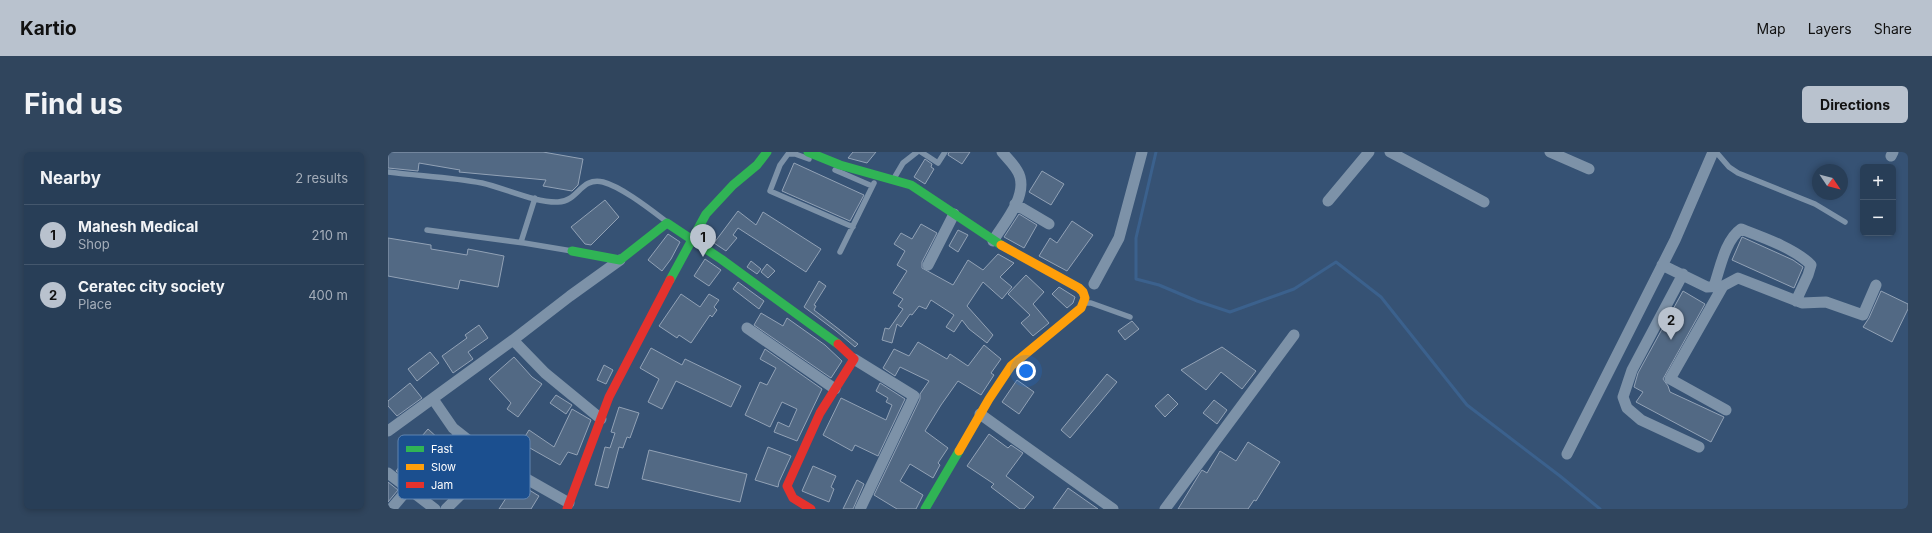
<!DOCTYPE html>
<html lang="en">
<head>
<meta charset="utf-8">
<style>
  :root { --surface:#283e57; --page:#30455d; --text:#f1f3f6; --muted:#a5aeba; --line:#44576d; --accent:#b9c2ce }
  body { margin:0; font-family:Inter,sans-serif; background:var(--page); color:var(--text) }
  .controls { position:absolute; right:12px; top:12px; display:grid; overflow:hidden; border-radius:6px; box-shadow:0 2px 6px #0003 }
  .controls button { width:36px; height:36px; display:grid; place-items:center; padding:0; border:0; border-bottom:1px solid var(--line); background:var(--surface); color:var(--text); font:20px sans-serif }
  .compass { position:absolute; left:1424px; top:12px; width:36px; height:36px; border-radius:50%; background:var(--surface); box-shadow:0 2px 6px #0003; rotate:125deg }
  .you { position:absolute; left:638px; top:219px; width:14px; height:14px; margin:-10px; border:3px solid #fff; border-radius:50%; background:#1a73e8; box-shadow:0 0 0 6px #1a73e833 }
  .badge { display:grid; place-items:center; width:26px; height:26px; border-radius:50%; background:var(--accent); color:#111; font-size:13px; font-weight:700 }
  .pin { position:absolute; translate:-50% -33px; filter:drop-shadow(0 1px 2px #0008) }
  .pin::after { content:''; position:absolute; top:21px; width:14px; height:12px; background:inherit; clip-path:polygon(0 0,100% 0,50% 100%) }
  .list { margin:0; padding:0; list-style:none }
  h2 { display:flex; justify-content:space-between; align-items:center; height:52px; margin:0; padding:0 16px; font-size:17px }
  h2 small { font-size:13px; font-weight:400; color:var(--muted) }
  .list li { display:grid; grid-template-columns:26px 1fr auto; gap:12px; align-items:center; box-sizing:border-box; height:60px; padding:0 16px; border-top:1px solid var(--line) }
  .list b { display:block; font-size:15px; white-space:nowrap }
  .list p { margin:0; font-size:13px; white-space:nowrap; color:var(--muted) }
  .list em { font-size:13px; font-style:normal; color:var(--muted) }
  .map { position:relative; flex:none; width:1520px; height:357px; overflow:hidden; border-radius:6px }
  header { display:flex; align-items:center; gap:24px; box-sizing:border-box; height:56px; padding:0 20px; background:var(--accent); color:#111 }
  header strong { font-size:19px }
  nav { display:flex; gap:22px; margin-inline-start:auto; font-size:14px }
  .intro { display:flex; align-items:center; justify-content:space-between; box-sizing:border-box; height:96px; padding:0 24px }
  h1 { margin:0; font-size:28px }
  .button { padding:10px 18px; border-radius:6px; background:var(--accent); color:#111; font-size:14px; font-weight:700 }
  main { display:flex; gap:24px; padding:0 24px }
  aside { flex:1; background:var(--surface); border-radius:6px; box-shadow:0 2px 6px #0003 }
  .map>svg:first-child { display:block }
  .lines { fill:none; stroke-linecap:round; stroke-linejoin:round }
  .stream { stroke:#3b618d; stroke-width:3 }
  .building { fill:#526984; stroke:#92a2b6 }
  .lane { stroke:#7d92a8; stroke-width:5.5 }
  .street { stroke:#7d92a8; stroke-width:11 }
  .fast { stroke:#30b455; stroke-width:9 }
  .slow { stroke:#ff9f0a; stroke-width:9 }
  .jam { stroke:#e5322d; stroke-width:9 }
  .key { fill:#1b4f8f; stroke:#5f84b1; stroke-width:1 }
  .key-label { font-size:11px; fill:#fff }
</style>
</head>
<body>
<header>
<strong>Kartio</strong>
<nav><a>Map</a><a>Layers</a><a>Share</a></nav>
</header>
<div class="intro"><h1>Find us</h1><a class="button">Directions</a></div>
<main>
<aside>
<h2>Nearby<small>2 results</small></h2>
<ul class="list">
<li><span class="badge">1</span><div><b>Mahesh Medical</b><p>Shop</p></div><em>210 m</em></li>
<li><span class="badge">2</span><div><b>Ceratec city society</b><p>Place</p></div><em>400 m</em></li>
</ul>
</aside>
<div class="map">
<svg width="1520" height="357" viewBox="0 0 1520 357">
  <rect width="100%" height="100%" fill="#365274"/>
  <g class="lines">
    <path class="stream" d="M768 0 748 86V127L771 133 809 149 842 160 906 137 948 110 993 145 1079 253 1172 324 1212 357"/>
  </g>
  <path class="building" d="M0 0H155L195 7 190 33 184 39 155 34 158 28 71 20 72 18 31 11 30 19 0 16Z
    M465 0H488L479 11 460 6Z
    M561 0H582L574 12 560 3Z
    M537 7 544 12 543 15 546 17 537 32 526 25Z
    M406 11 476 43 462 69 394 39Z
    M654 19 676 32 663 53 641 40Z
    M217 48 231 65 203 93 197 92 183 75Z
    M350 59 368 73 375 60 433 97 418 120 350 76 345 83 349 86 338 99 326 91Z
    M631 62 649 73 636 96 616 85Z
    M684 69 705 83 679 119 651 104 662 86 669 91Z
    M533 72 549 81 534 110V116L565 133 580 108 595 118 610 102 626 111 612 125 624 135 614 147 595 130 579 154 605 183 599 191 581 177 574 168 566 180 558 175 566 163 543 148 538 157 531 154 524 163 522 162 513 175 509 172 504 191 494 188 497 176 501 177 515 157 510 154 515 147 505 141 519 119 509 113 517 99 506 92 513 81 524 87Z
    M570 78 580 83 570 100 561 94Z
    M280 82 292 90 283 107 274 119 260 108Z
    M1354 85 1405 108 1415 115 1406 136 1344 108Z
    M0 86 43 93V97L79 103 80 97 116 104 110 135 72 128 70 137 0 124Z
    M317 107 333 118 321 134 306 124Z
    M363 109 373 117 369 122 359 115Z
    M379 112 387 119 380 126 373 120Z
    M638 123 656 140 645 152 661 171 645 184 633 171 642 163 620 142Z
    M431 129 438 134 426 153 428 154 426 158 470 192 467 195 448 179 416 155Z
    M350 130 376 149 371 157 345 137Z
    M671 135 687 145 685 151 679 156 664 142Z
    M1295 139 1317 152 1275 227 1280 234 1282 240 1336 265 1323 290 1248 250 1255 240 1246 235 1250 221Z
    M1493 139 1520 152V157L1504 190 1475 175 1481 166Z
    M293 142 312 155 321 142 331 148 326 155 329 158 324 165 322 163 303 191 291 183 289 186 271 174Z
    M373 161 395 174 399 166 437 193 454 209 443 226 366 173Z
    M744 169 751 177 737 188 730 179Z
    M91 173 100 186 80 200 85 207 65 221 54 204 79 186 77 183Z
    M530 190 559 207 562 202 580 214 596 193 613 207 603 221 606 223 593 243 570 229 553 253 537 279 560 296 550 311 552 313 545 326 522 312 512 329 535 343 528 357H509L486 343 532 247V242L541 229 512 215 507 224 495 216 506 197 521 204Z
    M834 195 868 219 854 237 833 220 818 238 793 218Z
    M263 196 294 213 297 207 353 234 343 255 288 229 274 257 260 250 271 227 252 216Z
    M377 197 434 237 409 289 386 280 390 270 401 275 409 257 394 250 382 275 357 263 372 230 379 233 388 216 372 207Z
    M42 200 51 211 29 229 20 217Z
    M126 205 144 225 154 232 130 265 119 257 123 251 101 227Z
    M216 213 225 218 218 232 209 228Z
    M719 222 729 230 682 286 673 278Z
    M629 228 646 240 631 262 614 250Z
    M22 231 34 246 9 264 0 254V249Z
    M492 231 517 247 490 304 467 293 464 299 435 283 453 246 498 268 504 253 498 250 500 246 488 239Z
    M780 242 790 252 777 265 767 254Z
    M168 243 184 253 178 262 162 251Z
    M826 248 839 258 829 272 815 261Z
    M231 255 251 261 242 286 239 285 235 296 231 295 220 336 207 333 217 295 222 296 227 281 223 280Z
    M184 257 203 268 189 303 180 300 172 313 133 291 141 278 166 295Z
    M40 277 52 288 39 304 40 305 20 327 8 319 30 292 28 291Z
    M601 282 620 296 623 293 635 301 618 324 646 345 636 357H632L603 335 606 332 579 314Z
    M860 290 892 310 868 349 866 348 860 357H790L812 321 814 318 819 321 832 299 848 309Z
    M380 295 403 304 391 330 390 335 367 328Z
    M261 298 359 322 352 350 254 327Z
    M425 314 448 324 443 335 446 337 441 350 414 339Z
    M112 320 151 344 143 357H111L120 343 104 331Z
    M469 328 476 332 465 357H455Z
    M0 330 10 338 0 350Z
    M680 336 710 357H665Z"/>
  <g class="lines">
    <path class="lane" d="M533 0 550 11 557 0
      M1328 0 1341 15 1350 21 1427 52 1457 70
      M421 7 407 2H400L392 13 382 39 465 75
      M447 18 484 34
      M0 20C31 24 63 25 94 31 116 36 148 51 170 50 191 49 192 25 215 30 234 35 263 58 279 70
      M505 28 515 11 529 0
      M39 78 136 91 184 99
      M133 90 147 46
      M452 100 486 31
      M697 151H703L742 165"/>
    <path class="street" d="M1002 0 1096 50
      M1162 0 1201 17
      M1503 4 1505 0
      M940 49 981 0
      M627 52 661 72
      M605 89C615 72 638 47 632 25 630 16 620 7 614 0
      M540 113 566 62
      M1274 113 1319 135 1335 134 1350 126 1414 151 1438 150 1475 163 1488 133
      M1295 122 1244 218 1235 245 1239 256 1253 268 1311 295
      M706 132 731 86 754 0
      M1326 134C1332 117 1337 88 1353 77 1374 85 1408 97 1423 113L1420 123 1408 149
      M1335 134 1282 227 1338 258
      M359 176 447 237
      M125 188 182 144 232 108
      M466 207 526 244 472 357
      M45 247 65 276 107 309 181 351
      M592 262 725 357
      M0 279 125 188 157 221 213 267
      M1179 302 1287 88 1325 0
      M0 321 47 357
      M3 357 20 337 72 282
      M58 357 107 309
      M777 357 906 183"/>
    <path class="fast" d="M420 0 452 13 523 33 613 93
      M184 99 232 108 279 71 333 107 450 192
      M282 128 318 62 345 33 369 13 379 0
      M537 357 571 299"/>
    <path class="slow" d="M571 299 601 247 623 214 693 156 697 146 695 140 691 136 613 93"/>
    <path class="jam" d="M179 357 221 245 282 128
      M423 357 405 346 399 334 432 261 466 207 450 192"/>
  </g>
  <rect x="10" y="283" width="132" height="64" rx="6" class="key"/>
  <rect x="18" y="294" width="18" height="6" fill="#30b455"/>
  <rect x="18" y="312" width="18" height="6" fill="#ff9f0a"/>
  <rect x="18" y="330" width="18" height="6" fill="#e5322d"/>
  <g class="key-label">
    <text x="43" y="301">Fast</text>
    <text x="43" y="319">Slow</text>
    <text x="43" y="337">Jam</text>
  </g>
</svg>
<div class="controls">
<button>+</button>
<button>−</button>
</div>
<svg class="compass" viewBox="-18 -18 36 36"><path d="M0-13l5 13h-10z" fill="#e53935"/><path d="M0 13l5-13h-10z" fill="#a5aeba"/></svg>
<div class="you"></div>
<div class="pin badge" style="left:315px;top:105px">1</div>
<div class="pin badge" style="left:1283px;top:188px">2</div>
</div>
</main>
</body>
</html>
